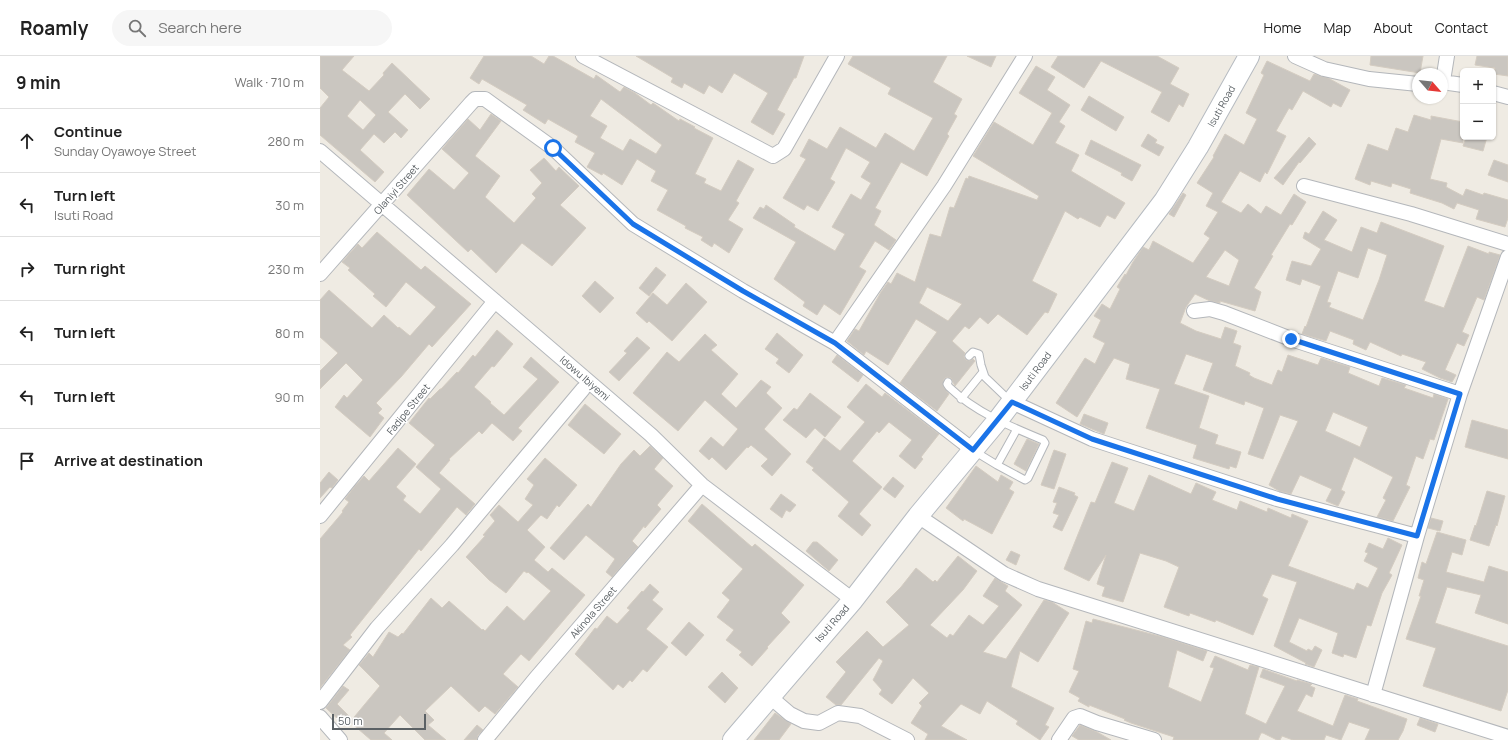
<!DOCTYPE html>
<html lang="en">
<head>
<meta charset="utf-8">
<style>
  :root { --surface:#fff; --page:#f6f6f6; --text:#222; --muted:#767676; --line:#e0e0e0 }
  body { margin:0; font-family:Manrope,sans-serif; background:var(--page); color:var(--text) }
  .controls { position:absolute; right:12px; top:12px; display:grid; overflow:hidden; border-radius:6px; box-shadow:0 1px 3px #0004 }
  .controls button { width:36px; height:36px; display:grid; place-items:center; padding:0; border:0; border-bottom:1px solid var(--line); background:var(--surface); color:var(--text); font:20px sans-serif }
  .compass { position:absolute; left:1092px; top:12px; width:36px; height:36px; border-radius:50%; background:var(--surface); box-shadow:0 1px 3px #0004; rotate:118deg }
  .scale { position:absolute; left:12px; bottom:10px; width:94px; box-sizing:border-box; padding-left:4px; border:2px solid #5b6165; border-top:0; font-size:11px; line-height:14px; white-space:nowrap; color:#5b6165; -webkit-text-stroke:3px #fff; paint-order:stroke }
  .stop { position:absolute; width:12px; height:12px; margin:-9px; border:3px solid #1a73e8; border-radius:50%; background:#fff }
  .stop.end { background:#1a73e8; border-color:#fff; box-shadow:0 1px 4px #0008 }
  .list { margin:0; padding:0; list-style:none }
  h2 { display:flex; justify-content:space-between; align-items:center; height:52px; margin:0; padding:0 16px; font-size:17px }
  h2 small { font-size:13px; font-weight:400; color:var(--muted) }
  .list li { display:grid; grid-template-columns:26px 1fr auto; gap:12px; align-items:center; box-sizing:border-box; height:64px; padding:0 16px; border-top:1px solid var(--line) }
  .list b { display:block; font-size:15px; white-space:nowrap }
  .list p { margin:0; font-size:13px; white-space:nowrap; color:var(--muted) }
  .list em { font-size:13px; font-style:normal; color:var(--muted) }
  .icon { flex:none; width:22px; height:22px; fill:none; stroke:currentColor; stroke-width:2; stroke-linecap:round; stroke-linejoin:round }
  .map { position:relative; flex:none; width:1188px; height:684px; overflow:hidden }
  header { display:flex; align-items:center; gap:24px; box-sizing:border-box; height:56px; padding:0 20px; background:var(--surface); border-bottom:1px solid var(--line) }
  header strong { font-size:19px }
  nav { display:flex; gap:22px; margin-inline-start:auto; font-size:14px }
  .search { width:280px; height:36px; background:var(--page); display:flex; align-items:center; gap:10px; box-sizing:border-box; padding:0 14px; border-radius:22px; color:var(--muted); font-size:15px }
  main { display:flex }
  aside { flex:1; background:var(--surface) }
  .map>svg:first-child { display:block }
  .building { fill:#cac6c0; stroke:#d4ccc1; fill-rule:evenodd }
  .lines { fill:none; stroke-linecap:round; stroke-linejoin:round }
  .lane-casing { stroke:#b4b7bb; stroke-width:9 }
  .street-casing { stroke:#b4b7bb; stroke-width:16 }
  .secondary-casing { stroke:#b6bbc1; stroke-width:22 }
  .lane { stroke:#fff; stroke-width:7 }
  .street { stroke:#fff; stroke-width:14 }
  .secondary { stroke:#fff; stroke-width:20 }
  .route { stroke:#1a73e8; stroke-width:5 }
  .labels { text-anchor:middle; stroke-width:3; stroke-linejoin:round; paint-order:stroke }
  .street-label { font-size:10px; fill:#5b6165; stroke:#fff }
</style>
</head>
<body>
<header>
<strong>Roamly</strong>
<div class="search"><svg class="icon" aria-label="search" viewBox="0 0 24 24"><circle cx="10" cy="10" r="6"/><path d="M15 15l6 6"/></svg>Search here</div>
<nav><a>Home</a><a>Map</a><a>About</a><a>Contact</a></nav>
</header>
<main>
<aside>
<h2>9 min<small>Walk · 710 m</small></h2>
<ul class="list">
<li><svg class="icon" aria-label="ahead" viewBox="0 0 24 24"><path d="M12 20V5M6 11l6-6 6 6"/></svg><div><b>Continue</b><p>Sunday Oyawoye Street</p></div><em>280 m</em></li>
<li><svg class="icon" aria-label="left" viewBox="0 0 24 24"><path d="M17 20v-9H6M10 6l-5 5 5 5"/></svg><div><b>Turn left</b><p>Isuti Road</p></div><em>30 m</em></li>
<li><svg class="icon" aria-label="right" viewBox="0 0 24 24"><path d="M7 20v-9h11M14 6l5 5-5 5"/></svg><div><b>Turn right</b></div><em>230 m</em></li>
<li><svg class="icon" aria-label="left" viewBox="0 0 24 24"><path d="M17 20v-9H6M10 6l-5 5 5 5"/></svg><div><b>Turn left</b></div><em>80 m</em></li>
<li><svg class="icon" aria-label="left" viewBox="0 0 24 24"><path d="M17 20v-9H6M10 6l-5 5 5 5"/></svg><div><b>Turn left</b></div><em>90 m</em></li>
<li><svg class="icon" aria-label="arrive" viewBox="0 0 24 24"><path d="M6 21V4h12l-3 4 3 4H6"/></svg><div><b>Arrive at destination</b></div></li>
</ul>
</aside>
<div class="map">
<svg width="1188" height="684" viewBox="0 0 1188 684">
  <rect width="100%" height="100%" fill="#efebe3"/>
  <path class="building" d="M0 0H34L22 14 49 35 64 19 63 17 72 7 110 43 100 53 85 38 68 56 88 74 81 82 75 76 64 87 54 78 40 94 64 116 55 126 0 79V52L9 41 0 32ZM40 44 56 59 43 74 27 60Z
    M164 0H211L224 8 229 0H233L274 23 276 19 300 36 304 31 315 37 331 49 333 47 359 65 360 63 375 71 374 72 393 82 375 118 386 123 384 127 401 135 418 104 434 113 416 145 419 147 408 164 423 173 409 197 394 187 392 191 381 184 383 181 365 172 366 170 337 154 348 134 331 125 336 115 317 103 302 129 283 117 282 119 267 111 275 97 255 86 258 80 228 63 225 68 203 54 207 49 162 23 159 28 150 22ZM281 43 342 89 336 98 310 83 303 95 280 82 287 70 270 60Z
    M316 0H484L476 22H474L457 54 465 58 453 79 431 66 448 37 414 17 402 37 389 29 384 38 364 27 362 32 351 26 353 22Z
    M533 0H627L613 26 642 43 634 58 637 60 627 78 629 80 607 120 581 106 555 152 561 155 554 169 576 184 569 194 555 185 539 211 546 215 520 259 504 248 497 259 483 250 485 246 454 223 476 186 433 162 440 151 444 153 446 149 475 169 474 171 515 195 525 178 512 171 531 138 541 144 551 127 541 121 550 106 526 92 510 123 515 126 498 155 487 149 484 154 463 142 486 103 480 100 489 83 507 93 520 71 556 92 565 77 594 95 613 62 568 38 571 32 528 8Z
    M647 0H676L671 11Z
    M738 0H837L859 12 850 28 869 38 863 51 859 48 849 66 831 56 842 36 781 5 764 32 731 11Z
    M1051 0H1103L1100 17 1050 9Z
    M1157 0H1188V20L1174 18 1175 12 1155 9Z
    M947 5 990 25 994 18 1008 22 1030 34 1021 51 1013 47 1011 51 983 35 972 54 969 52 956 75 966 80 947 118 945 116 940 126 920 115 901 146 921 157 928 148 941 158 946 150 961 159 974 138 986 146 972 169 970 168 951 199 953 200 934 232 941 236 935 255 900 245V247L890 245 875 238 866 251 860 267 876 275 901 283 905 271 917 275 913 287 921 290 915 310 930 317 929 319 934 322 952 329 958 314 962 316 968 299 998 309 1001 302 1030 311 1028 317 1059 330 1062 322 1086 329 1084 332 1113 342 1114 338 1128 343 1114 384 1110 383 1103 403 1096 400 1086 429 1090 431 1073 465 1057 461 1066 444 1063 442 1073 421 1034 401 1021 434 1025 436 1018 450 1006 445 1012 433 980 419 971 438 959 435 949 429 978 365 960 359 943 403 928 398 944 352 925 345 924 349 883 334 893 307 866 298 854 328 889 340 879 372 898 379 895 388 921 396 916 412 910 410 909 413 873 402 877 389 826 372 840 333 806 323 810 308 794 302 757 361 736 347 765 302 775 308 785 287 773 281 781 264 774 260 782 248 790 253 800 233 797 231 805 218 806 219 813 206 823 191 829 194 833 185 873 207 890 182 884 178 898 156 886 150 893 137 877 127 894 101 893 100 905 78 924 89 937 63 926 57 944 19 941 17ZM905 194 919 204 909 230 886 221ZM1013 356 1048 371 1040 391 1005 375Z
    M716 10 735 21 727 34 750 49 739 66 745 70 735 87 759 99 751 115 805 147 795 163 787 159 780 171 760 161 758 163 745 155 712 225 737 238 728 257 725 256 707 279 678 258 668 268 660 261 649 273 645 270 632 285 645 297 644 301 646 304 650 305 653 303 655 305 635 330 631 322 627 321 624 323 623 330 629 338 617 355 580 327 617 276 596 263 568 309 546 295 544 299 527 285 535 273 539 275 561 236 568 226 571 228 577 217 595 226 610 178 621 181 630 151 634 152 646 122 648 123 649 120 717 144 719 140 653 100 674 66 713 89 732 57 699 37ZM607 231 642 248 628 265 599 247Z
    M769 40 804 61 796 75 761 54Z
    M171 58 181 65 155 100 180 120 165 141 194 167 216 142 212 138 222 127 210 114 224 102 236 115 239 111 259 130 240 149 266 172 232 210 202 187 176 217 151 193 148 196 87 139 109 113 134 134 149 117 122 93 148 63 160 74Z
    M1094 59 1111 64V60L1143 66V87L1121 83 1110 123 1127 127 1126 131 1143 140 1146 133 1163 139 1164 137 1188 144V162L1185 171 1156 163 1159 154 1137 147 1134 153 1122 147 1090 137 1091 133 1072 127 1071 131 1051 125 1050 129 1035 123 1048 88 1068 95 1076 72 1088 76Z
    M828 78 837 84 835 87 844 91 839 100 821 90Z
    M989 81 996 88 980 107 979 106 963 129 954 122Z
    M1146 81H1167L1163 95 1143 90Z
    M771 84 821 109 812 125 801 119 802 117 765 98Z
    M1174 104 1188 109V126L1168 119Z
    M863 137 866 139 854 161 849 158Z
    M1003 155 1017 164 1004 184 1032 196 1041 171 1057 177 1061 166 1124 190 1104 245 1124 252 1148 190 1169 198V196L1180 199 1164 244 1157 241 1142 276 1149 279 1144 290 1137 287 1128 307 1125 314 1136 319 1132 326 1120 322 1102 313 1106 306 1082 298 1081 300 1050 286 1046 294 1033 288 1034 284 1010 275 1006 285 982 278 985 270 986 271 1001 230 982 223 980 229 966 224 972 205 991 210 1001 193 983 182 985 176 989 178ZM1048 192 1067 199 1059 224 1043 264 1009 251 1011 247 1007 246 1018 215 1038 222Z
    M57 176 101 214 105 210 151 248 112 291 109 288 81 321 56 347 62 353 58 357 64 362 50 381 15 351 24 339 27 342 43 324 26 307 0 333V315L18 297 0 281V244L9 234 52 272 64 259 78 272 79 271 90 280 116 251 86 226 66 251 53 240 55 238 28 214 30 212 22 206 38 188 42 192Z
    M336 211 346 219 329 240 319 232Z
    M275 225 294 242 280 257 262 240Z
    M366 227 387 246 352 285 329 265 327 267 316 257 333 237 347 249Z
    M177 274 193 288 174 311 172 310 154 331 171 346 170 347 184 359 218 323 203 311 211 301 239 326 198 372 202 375 193 385 172 367 162 378 159 375 129 403 130 404 119 417 155 448 146 459 137 451 101 495 99 493 30 579 32 581 23 589 30 594 0 632V483L23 456 22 455 29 446 25 443 35 430 44 420 49 425 78 392 96 408 76 431 86 440 83 444 100 458 121 433 96 411 115 389 89 367 109 342 110 343 120 333H121L137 316 138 317 153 299 155 301Z
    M457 277 483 299 469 317 456 307 459 303 445 293Z
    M385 278 397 289 391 294 418 318 401 338 416 352 441 324 451 331 446 337 462 352 444 373 471 398 452 420 441 410 448 403 431 389 428 392 427 391 406 414 392 401 389 404 379 395 391 381 403 391 418 373 385 344 358 375 313 337 347 296 359 306Z
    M317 281 330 292 299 325 289 316 307 297 304 295Z
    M517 299 543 319 538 326 512 306Z
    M546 328 562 341 565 337 619 378 601 401 603 403 595 413 579 400 592 384 569 366 559 377 557 375 532 405 562 431 539 458 551 469 542 480 518 460 529 446 492 414 494 412 486 406 504 382 520 395 545 366 527 351Z
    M490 337 521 361 505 381 495 372 486 382 463 364 474 352 477 354Z
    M265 348 301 378 284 398 248 369Z
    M764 358 788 367 784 378 760 368Z
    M1152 364 1188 374V403L1145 391Z
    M707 383 719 388 706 415 694 408Z
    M330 390 343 402 334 413 353 430 337 449 341 453 325 472 324 470 312 485 318 491 292 521 286 516 295 503 266 479 244 504 230 492 268 448 271 451 301 408 314 394 320 400Z
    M734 394 746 398 734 433 721 429Z
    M225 402 257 429 239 451 237 449 227 463 221 459 207 474 225 491 214 504 228 516 232 512 265 539 209 605 201 598 183 618 198 631 175 658 165 650 159 656 131 630 105 655 114 664 108 669 126 684H105L80 659 64 677 72 684H51L30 666 60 630 39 609 49 597 53 601 69 576 78 581 82 577 83 578 111 542 122 552 129 545 162 574 163 573 165 575 187 550 204 565 231 535 208 516 207 517 204 515 186 537 169 524 146 501 165 480 163 479 175 465 170 459 179 449 198 466 213 449 205 443 214 429 207 423Z
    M792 406 808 412 794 447 814 455 829 419 871 438 876 427 896 436 892 444 917 454 920 445 947 456 948 452 971 462 972 458 988 465 968 510 1034 534 1037 527 1048 532 1058 512 1044 505 1048 497 1045 496 1049 487 1063 493 1068 482 1082 489 1069 517 1072 519 1062 537 1051 570 1047 569 1036 602 1024 598 1023 601 1012 597 1018 577 979 562 969 586 987 595 988 593 992 595 995 590 1002 594 994 611 985 608 986 607 954 590 977 526 952 518 942 540 948 543 933 579 896 564 895 566 870 557 869 560 844 551 859 511 846 505 820 497 803 546 782 540 785 531 777 528 786 499 769 525 744 513 771 446 775 447Z
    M656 410 678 426 681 419 693 426 689 433 694 436 672 478 644 463 643 465 626 452Z
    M9 416 18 424 12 432 10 431 0 442V427Z
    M573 421 584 430 575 442 563 433Z
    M739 431 755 437 754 439 758 441 742 475 733 471 739 459 733 457 737 447 733 446Z
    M1167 435 1185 440 1177 470 1176 469 1169 490 1150 484 1155 469 1156 470Z
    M461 438 476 449 470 456 466 454 462 462 450 453Z
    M382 448 432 491 435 488 484 529 461 557 470 566 447 591 448 592 432 610 419 599 422 596 406 584 414 574 397 561 410 544 402 537 423 513 368 465Z
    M1111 462 1123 465 1120 475 1108 472Z
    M1117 476 1146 484 1142 499 1132 496 1126 516 1164 526 1169 510 1188 516V568L1155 557 1161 539 1127 531 1115 567 1188 590V634L1181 655 1103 630 1116 592 1086 583 1101 540H1099L1104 524 1098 522 1102 506 1106 508Z
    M493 486H497L518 504 509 515 486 495Z
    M691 495 700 499 696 509 686 504Z
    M638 500 657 515 643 534 610 569 627 582 630 578 633 580 649 559 663 569 679 550 663 540 675 522 688 530 685 535 702 549 663 596 686 603 724 544 732 546 749 557 718 606 700 595 691 631 734 652 725 669 729 671 720 684 696 668 698 665 667 645 660 658 641 648 621 670 647 684H605L608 678 591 667 602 650 599 647 609 637 593 622 572 648 559 638 562 634 553 624 563 605 559 602 521 649H516L506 641 526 616 516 606 547 575 563 591 589 569 566 546 581 531 596 512 613 526 615 524 617 526Z
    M330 528 339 536 332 544 343 553 326 573 348 591 327 616 323 613 312 626 310 624 303 632 298 628 293 634 255 598 275 572 277 573 287 560 297 568 310 554 307 552 322 535 323 536Z
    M773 563 843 581 887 595 883 605 857 594 848 631 881 646 894 612 890 611 895 600 928 614 930 609 939 611 925 658 946 668 965 630 940 621 943 613 977 625V624L992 628 990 630 995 632 992 641 986 638 977 655 1013 670 1025 639 1038 643 1037 645 1087 663 1083 675 1078 684H1045L1050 673 1029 666 1021 684 1006 679 1004 684H973L962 680 960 684H957L943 677H941L938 684H853L854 681 811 667 804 664 805 663 769 649V651L758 645 760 642 749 636 759 615 753 613 766 565 772 567Z
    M369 566 384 579 366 600 351 587Z
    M402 616 418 632 405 647 388 631Z
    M23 630 29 634 17 648 29 660 22 667 6 652Z
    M455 657 471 668 459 684H434Z
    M1100 662 1118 668 1115 676 1097 669Z
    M157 669 163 674 158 679 157 684H144Z
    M760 669 777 676 791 684H759L752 680Z"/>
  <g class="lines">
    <g class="lane-casing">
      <path id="lane" d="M649 300 653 296 659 298 661 309 665 321 691 346
        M628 326 627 328 629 331C655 356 689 370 723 384L725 387 708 422 705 424 677 409 654 395
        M641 343 663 316
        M677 409 697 373"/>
    </g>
    <g class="street-casing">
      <path id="street" d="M263 0 453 100 464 93 517 0
        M975 0 1004 13 1049 23 1098 28
        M1123 25 1127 0
        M1122 26 1143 29
        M1173 37 1188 41
        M0 95 331 379 382 429 533 544
        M984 130 1091 158 1188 188
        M0 218 151 47 155 43H165L233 92 313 168 423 235 515 287 653 394
        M874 255 890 253 904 257 971 283 1140 338
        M515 287 624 130 705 0
        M692 346 772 383 957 443 1097 480
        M0 460 175 245
        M598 460 684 518 718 533 1188 681
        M1053 639 1097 480 1140 338 1188 201
        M449 640 470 658 484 665 499 667 518 657 540 660 587 684
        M0 646 57 572 132 489 263 333
        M0 661 20 684
        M165 684 216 622 382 429
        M739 684 754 662 760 660 777 667 834 684"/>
    </g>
    <g class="secondary-casing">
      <path id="secondary" d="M413 684 533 544 598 460 678 364 844 145 878 91 929 0"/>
    </g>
    <use href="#lane" class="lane"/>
    <use href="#street" class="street"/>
    <use href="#secondary" class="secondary"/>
  </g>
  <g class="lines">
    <path class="route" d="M233 92 313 168 423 235 515 287 653 394 692 346 772 383 957 443 1097 480 1140 338 971 283"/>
  </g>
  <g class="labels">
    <g class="street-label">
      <text transform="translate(901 50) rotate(-61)" y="4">Isuti Road</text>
      <text transform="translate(76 133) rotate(-49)" y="4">Olaniyi Street</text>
      <text transform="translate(715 315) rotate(-53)" y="4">Isuti Road</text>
      <text transform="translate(265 322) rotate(41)" y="4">Idowu Ibiyemi</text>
      <text transform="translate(88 353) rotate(-51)" y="4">Fadipe Street</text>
      <text transform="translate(273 556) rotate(-49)" y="4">Akinola Street</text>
      <text transform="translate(512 567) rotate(-49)" y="4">Isuti Road</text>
    </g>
  </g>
</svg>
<div class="controls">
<button>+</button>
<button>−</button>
</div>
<svg class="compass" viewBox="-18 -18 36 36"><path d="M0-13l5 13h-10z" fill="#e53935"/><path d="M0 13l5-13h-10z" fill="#767676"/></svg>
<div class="scale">50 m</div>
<div class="stop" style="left:233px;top:92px"></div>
<div class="stop end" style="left:971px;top:283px"></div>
</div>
</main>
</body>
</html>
